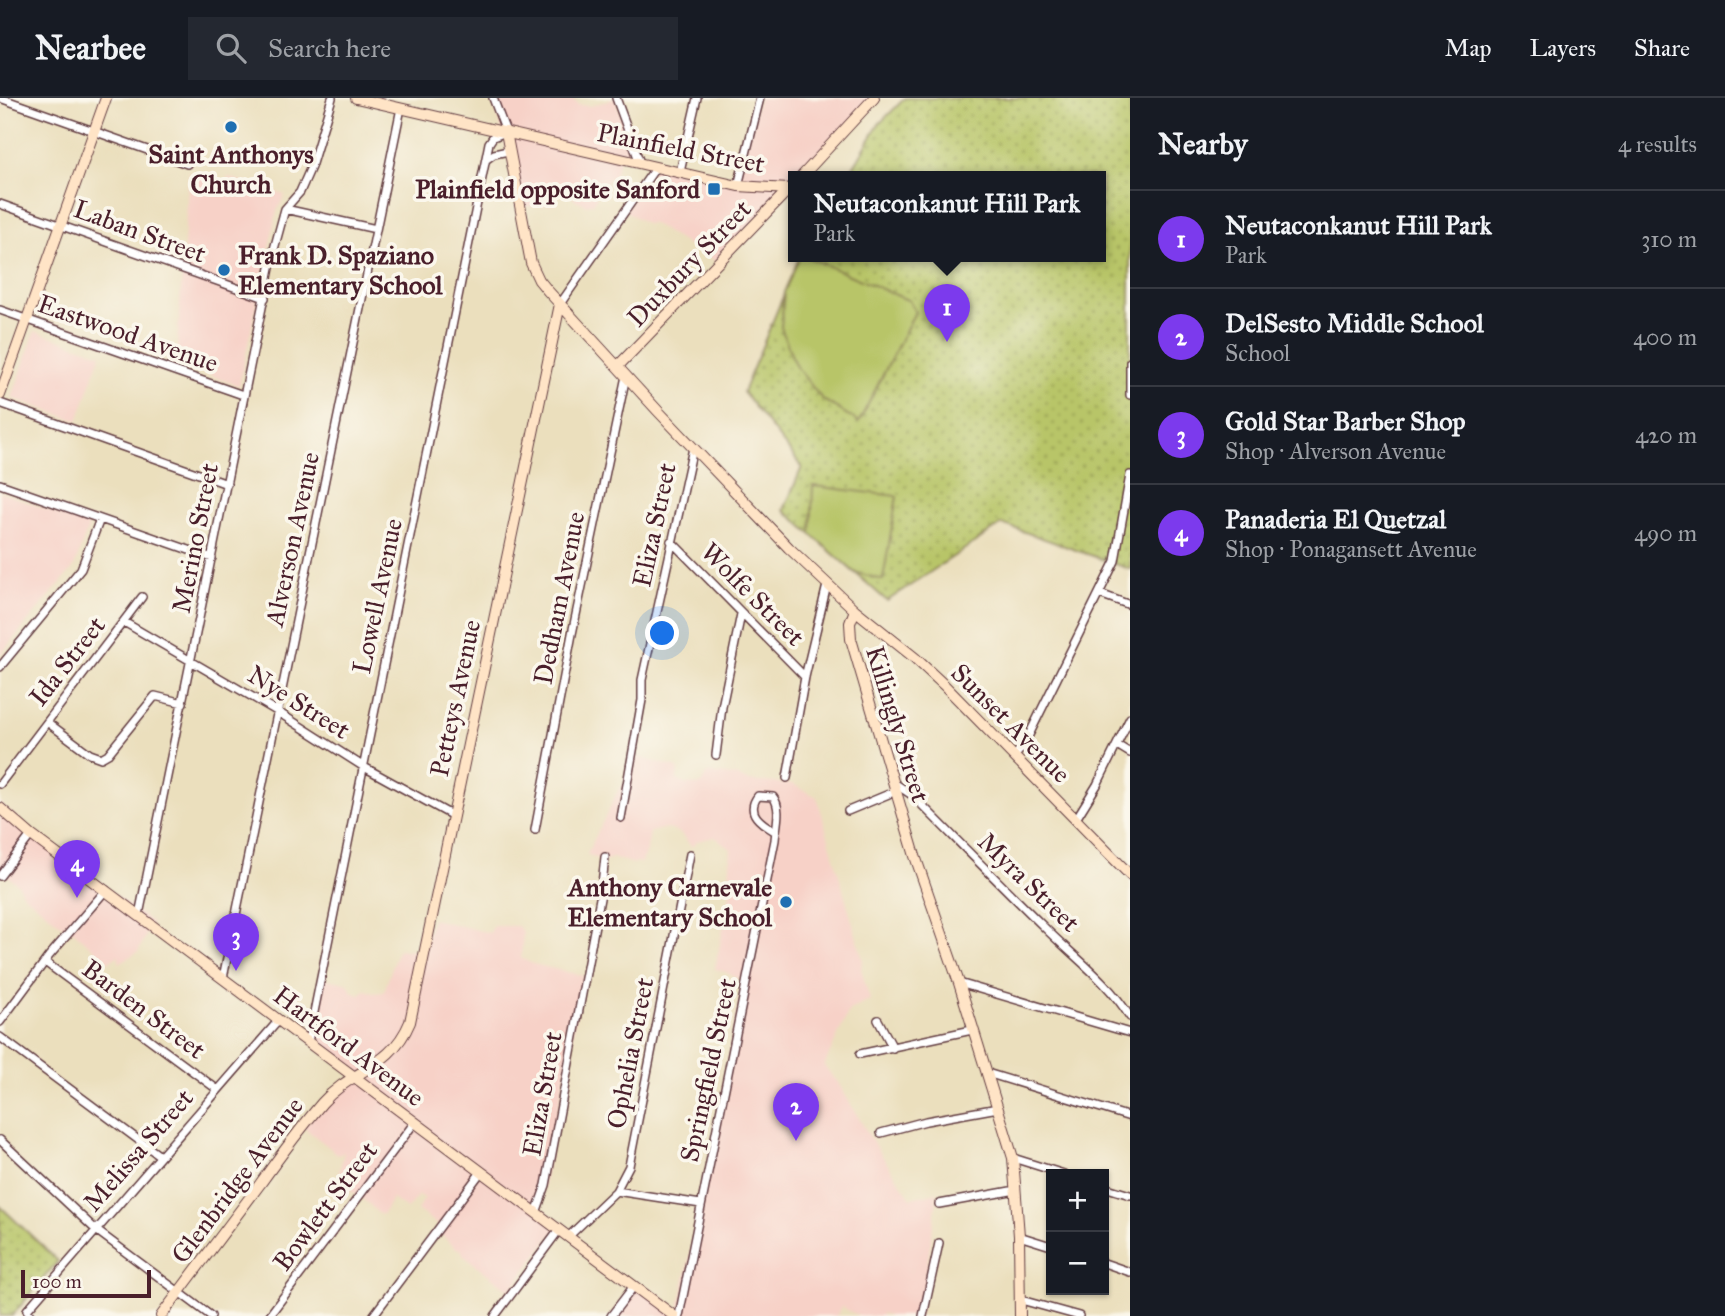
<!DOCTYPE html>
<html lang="en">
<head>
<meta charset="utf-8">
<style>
  :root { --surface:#171b24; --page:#242831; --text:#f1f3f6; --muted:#9ea1a6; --line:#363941; --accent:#7c3aed }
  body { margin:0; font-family:"IM FELL Great Primer",serif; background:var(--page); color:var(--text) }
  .controls { position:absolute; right:21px; bottom:21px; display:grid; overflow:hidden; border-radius:0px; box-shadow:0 2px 5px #0004 }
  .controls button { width:63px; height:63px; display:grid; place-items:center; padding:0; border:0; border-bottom:2px solid var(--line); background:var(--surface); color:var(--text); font:35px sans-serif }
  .scale { position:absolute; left:21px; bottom:18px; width:130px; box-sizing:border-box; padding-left:7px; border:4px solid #4a1f2b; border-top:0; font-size:19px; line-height:24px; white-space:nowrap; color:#4a1f2b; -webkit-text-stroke:5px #fbf7ec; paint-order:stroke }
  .you { position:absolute; left:663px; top:536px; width:24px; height:24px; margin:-18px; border:5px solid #fff; border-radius:50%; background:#1a73e8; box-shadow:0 0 0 10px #1a73e833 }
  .badge { display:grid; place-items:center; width:46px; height:46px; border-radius:50%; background:var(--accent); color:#fff; font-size:23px; font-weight:700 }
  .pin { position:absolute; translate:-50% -58px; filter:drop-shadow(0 2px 4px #0008) }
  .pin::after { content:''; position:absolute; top:37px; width:24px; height:21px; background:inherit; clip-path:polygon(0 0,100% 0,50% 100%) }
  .popup { position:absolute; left:788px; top:73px; width:318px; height:91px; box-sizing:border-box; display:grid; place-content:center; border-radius:0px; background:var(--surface); filter:drop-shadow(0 2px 5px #0005); font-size:23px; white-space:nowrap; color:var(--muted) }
  .popup b { font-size:26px; color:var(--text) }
  .popup::after { content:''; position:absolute; left:50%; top:100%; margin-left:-14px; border:14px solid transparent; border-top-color:var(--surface) }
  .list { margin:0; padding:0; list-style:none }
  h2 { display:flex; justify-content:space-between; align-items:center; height:91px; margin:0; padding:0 28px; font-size:30px }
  h2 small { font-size:23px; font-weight:400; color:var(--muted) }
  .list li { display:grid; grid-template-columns:46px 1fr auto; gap:21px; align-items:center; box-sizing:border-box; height:98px; padding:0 28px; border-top:2px solid var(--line) }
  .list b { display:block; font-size:26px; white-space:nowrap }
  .list p { margin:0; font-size:23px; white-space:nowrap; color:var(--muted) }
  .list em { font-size:23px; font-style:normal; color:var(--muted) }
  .icon { flex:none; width:38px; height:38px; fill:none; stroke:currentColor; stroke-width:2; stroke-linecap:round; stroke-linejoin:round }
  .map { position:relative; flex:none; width:1130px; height:1218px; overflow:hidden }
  header { display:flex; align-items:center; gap:42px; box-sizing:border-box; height:98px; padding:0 35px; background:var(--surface); border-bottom:2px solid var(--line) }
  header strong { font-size:33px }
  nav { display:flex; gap:38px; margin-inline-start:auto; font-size:24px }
  .search { width:490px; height:63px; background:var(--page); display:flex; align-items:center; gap:18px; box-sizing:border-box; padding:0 24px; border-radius:0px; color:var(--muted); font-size:26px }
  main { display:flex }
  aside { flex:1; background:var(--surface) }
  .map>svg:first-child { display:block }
  .built { fill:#f7d1c7 }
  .park { fill:url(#park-dots); stroke:#817249; stroke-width:2 }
  .garden { fill:#b8c567; stroke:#817249; stroke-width:2 }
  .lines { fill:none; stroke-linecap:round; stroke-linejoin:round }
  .street-casing { stroke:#623c41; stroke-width:10 }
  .secondary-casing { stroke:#623c41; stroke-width:12 }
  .street { stroke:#fff; stroke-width:7 }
  .secondary { stroke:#ffe4c6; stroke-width:10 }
  .poi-dot { fill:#1f6fb2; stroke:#fbf7ec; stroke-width:2.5 }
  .labels { text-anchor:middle; stroke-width:7; stroke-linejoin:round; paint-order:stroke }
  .street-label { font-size:26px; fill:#4a1f2b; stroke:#fbf7ec }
  .poi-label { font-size:26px; font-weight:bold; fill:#4a1f2b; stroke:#fbf7ec; text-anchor:end }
</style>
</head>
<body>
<header>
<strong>Nearbee</strong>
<div class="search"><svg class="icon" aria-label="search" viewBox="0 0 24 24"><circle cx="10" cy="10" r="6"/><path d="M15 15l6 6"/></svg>Search here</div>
<nav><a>Map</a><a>Layers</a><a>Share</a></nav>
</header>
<main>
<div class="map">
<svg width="1130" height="1218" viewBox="0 0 1130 1218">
  <defs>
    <pattern id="park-dots" width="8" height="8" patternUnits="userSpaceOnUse" patternTransform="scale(1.75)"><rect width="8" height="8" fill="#b8c567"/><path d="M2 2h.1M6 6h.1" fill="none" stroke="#989f55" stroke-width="1.8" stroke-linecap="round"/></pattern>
  </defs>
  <rect width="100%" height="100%" fill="#fbf7ec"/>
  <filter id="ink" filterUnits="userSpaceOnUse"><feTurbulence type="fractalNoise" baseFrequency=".0143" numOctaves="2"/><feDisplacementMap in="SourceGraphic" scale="14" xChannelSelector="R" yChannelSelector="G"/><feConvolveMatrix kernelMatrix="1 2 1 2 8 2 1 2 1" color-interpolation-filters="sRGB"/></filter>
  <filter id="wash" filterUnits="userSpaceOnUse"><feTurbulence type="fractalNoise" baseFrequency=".00686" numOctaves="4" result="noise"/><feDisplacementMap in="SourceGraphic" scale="28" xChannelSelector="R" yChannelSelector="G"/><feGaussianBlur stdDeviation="1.57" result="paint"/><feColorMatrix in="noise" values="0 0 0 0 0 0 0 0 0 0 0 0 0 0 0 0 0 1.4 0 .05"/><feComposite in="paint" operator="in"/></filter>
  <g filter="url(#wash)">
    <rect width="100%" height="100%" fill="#ebdfbd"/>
    <path class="built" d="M493 0H572L578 7 591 8 615 0 638 61 620 59 614 78 609 80 603 92 599 93 594 105 587 107 574 101 571 96 556 88 553 92 557 101 556 106 522 109Z
      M759 0H874L801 78H793V86L715 164 695 144 689 148 652 125 647 126 625 113 655 68 736 84Z
      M189 74 225 85 228 79 285 97 277 113 239 288 176 264Z
      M35 233 101 256 78 323 12 300Z
      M0 394 89 427 74 469 0 557Z
      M635 658 678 670 677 682 686 686 701 687 707 675 719 676 739 679 747 683 792 686 817 699 863 862 861 871 870 902 849 913 824 968 837 983 876 1049 911 1100 938 1094 920 1218H889L882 1215 880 1216 883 1218H859L842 1209 836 1218H611L634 1187 678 1215 709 1065 742 885V883L726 874 715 871 732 785 729 784 731 751 715 739 697 743 692 749 680 735 666 730 650 734 647 751 641 765 635 764V766L613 760 601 763 587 756 619 691 625 685Z
      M0 705 36 736 152 825 138 854 119 865V857L109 864 72 832H68L22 795 19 787 4 775 0 778Z
      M432 821 490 835 493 828H518L523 835 521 860 533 866 584 878 539 1111 557 1130 510 1193 463 1157 462 1152 456 1150 437 1133 438 1127 417 1112 425 1100 418 1097 407 1111 392 1101 383 1116H379L369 1106 337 1083 344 1054 339 1057 303 1029 354 978 309 942 322 880 346 885 350 888 351 893 360 897 365 892 376 895 384 894 398 851 423 854Z"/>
    <path class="park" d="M905 0H1130V471L1002 426 887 503 784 412 802 369 743 294 800 158H1101V78H848L879 26Z
      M0 1108 58 1163 12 1218H0Z"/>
    <path class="garden" d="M800 158H805L910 203 915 214 859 324 822 301 795 267 781 229 784 194Z
      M813 388 897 398 883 482 854 474 811 436Z"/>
  </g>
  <g filter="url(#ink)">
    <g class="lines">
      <g class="street-casing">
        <path id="street" d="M0 0 187 66
          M616 0 640 65
          M487 61 494 56 508 53
          M680 74 697 0
          M738 88 760 0
          M0 106 265 200
          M285 111 376 131
          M560 206 656 69
          M0 212 243 297
          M1130 264V297
          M0 305 227 386
          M0 386 212 460
          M671 443 805 579
          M1100 496 1130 507
          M124 524 278 614 364 669 453 718
          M0 569 81 471 100 421
          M47 624 90 656 101 660 108 656 155 598 183 605
          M1117 647 1130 655
          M716 657 722 609 741 516
          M1015 658 1025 645 1115 463 1130 377
          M787 680 805 579 827 487
          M894 685 912 697C956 741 1000 786 1045 830 1074 859 1108 883 1130 919
          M0 686 142 499
          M848 713 896 693
          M621 720 642 602V582L693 350
          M1076 721 1097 687 1130 620
          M535 732 572 536 626 278
          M0 778 31 737
          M139 817 273 155 285 111 300 94 311 69 332 0
          M45 864 218 992
          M223 880 401 10
          M959 885 1130 935
          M878 922 893 950
          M0 924 49 858 106 792
          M0 939 160 1058
          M308 944 489 45 493 39 506 34 493 0
          M860 956 972 932
          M987 975 1130 1019
          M881 1035 926 1023 998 1010
          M0 1042 96 1132 211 1218
          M1013 1060 1064 1076
          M1104 1089 1130 1097
          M616 1093 701 1106
          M939 1106 1016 1092
          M536 1115 546 1087 601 795 605 759
          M1019 1138 1051 1148
          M568 1139 616 1093 629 1068 690 756
          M1104 1165 1130 1174
          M1021 1202 1079 1218
          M32 1218 27 1212 279 922
          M269 1218 415 1024
          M373 1218 481 1074
          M495 1218 559 1132
          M611 1218 634 1188
          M679 1218 775 742C776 728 782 710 773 699L758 698C745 715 761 725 776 734
          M923 1218 939 1145"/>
      </g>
      <g class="secondary-casing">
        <path id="secondary" d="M356 0 738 88 789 91
          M506 34 531 165 539 182 548 193 658 313 789 450 855 512 915 560 944 587 1130 777
          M802 78 874 0
          M618 268 790 90
          M0 297 106 0
          M855 512 850 525 851 541 915 758 959 885 1013 1060 1019 1138 1020 1218
          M0 710 31 737 674 1218
          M161 1218C194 1174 227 1130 260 1086 280 1058 300 1031 322 1005 352 971 391 970 410 924L560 206"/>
      </g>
      <use href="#street" class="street"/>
      <use href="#secondary" class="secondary"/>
    </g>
  </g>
  <g class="poi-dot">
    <circle cx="231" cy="29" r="7"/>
    <rect x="707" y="84" width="14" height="14" rx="3.5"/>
    <circle cx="224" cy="172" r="7"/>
    <circle cx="786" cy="804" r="7"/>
  </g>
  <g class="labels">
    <g class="street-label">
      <text transform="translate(681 50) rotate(11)" y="9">Plainfield Street</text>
      <text transform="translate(140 133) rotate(20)" y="9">Laban Street</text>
      <text transform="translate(689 165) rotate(-46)" y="9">Duxbury Street</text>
      <text transform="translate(128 235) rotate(19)" y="9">Eastwood Avenue</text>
      <text transform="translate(654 427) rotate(-78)" y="9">Eliza Street</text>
      <text transform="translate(195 440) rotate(-79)" y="9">Merino Street</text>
      <text transform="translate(292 441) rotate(-78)" y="9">Alverson Avenue</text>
      <text transform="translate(753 496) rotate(45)" y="9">Wolfe Street</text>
      <text transform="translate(377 498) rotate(-78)" y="9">Lowell Avenue</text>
      <text transform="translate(559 500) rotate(-79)" y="9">Dedham Avenue</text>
      <text transform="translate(67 563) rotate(-52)" y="9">Ida Street</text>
      <text transform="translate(455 600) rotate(-78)" y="9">Petteys Avenue</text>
      <text transform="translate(299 604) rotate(32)" y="9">Nye Street</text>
      <text transform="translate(1011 625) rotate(45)" y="9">Sunset Avenue</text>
      <text transform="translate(898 626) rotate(73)" y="9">Killingly Street</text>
      <text transform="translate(1029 784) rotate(44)" y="9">Myra Street</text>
      <text transform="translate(144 911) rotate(37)" y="9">Barden Street</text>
      <text transform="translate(349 948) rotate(37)" y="9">Hartford Avenue</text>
      <text transform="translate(630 955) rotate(-79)" y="9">Ophelia Street</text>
      <text transform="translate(708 972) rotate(-78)" y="9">Springfield Street</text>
      <text transform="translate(542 996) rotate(-80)" y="9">Eliza Street</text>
      <text transform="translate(138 1052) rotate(-49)" y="9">Melissa Street</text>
      <text transform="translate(237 1082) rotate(-53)" y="9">Glenbridge Avenue</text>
      <text transform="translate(325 1108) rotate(-53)" y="9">Bowlett Street</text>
    </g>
    <g class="poi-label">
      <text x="231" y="65" text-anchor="middle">Saint Anthonys<tspan x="231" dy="30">Church</tspan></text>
      <text x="700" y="100">Plainfield opposite Sanford</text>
      <text x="238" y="166" text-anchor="start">Frank D. Spaziano<tspan x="238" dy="30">Elementary School</tspan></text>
      <text x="772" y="798">Anthony Carnevale<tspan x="772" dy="30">Elementary School</tspan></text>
    </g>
  </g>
</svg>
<div class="controls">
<button>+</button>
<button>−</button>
</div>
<div class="scale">100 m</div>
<div class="you"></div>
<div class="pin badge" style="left:947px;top:244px">1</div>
<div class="popup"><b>Neutaconkanut Hill Park</b>Park</div>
<div class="pin badge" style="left:796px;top:1043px">2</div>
<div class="pin badge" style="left:236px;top:873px">3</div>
<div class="pin badge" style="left:77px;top:800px">4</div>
</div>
<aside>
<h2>Nearby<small>4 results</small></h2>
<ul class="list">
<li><span class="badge">1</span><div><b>Neutaconkanut Hill Park</b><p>Park</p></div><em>310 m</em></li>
<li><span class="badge">2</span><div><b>DelSesto Middle School</b><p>School</p></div><em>400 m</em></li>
<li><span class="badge">3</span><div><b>Gold Star Barber Shop</b><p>Shop · Alverson Avenue</p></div><em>420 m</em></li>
<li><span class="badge">4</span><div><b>Panaderia El Quetzal</b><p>Shop · Ponagansett Avenue</p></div><em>490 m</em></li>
</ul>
</aside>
</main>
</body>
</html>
